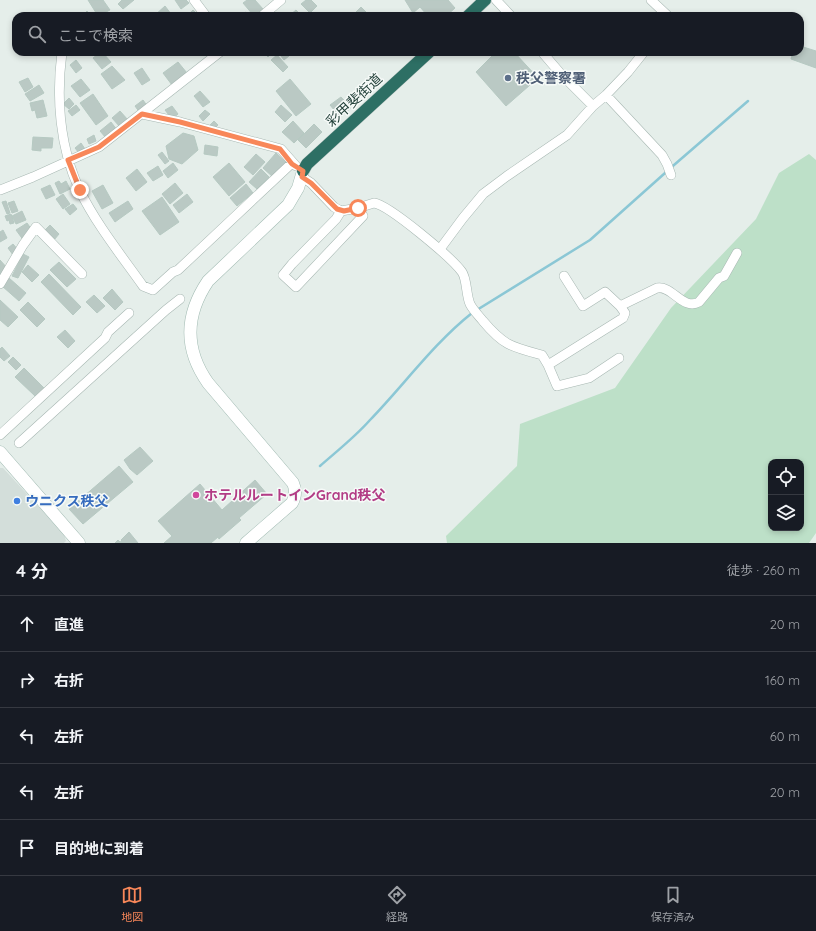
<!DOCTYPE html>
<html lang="ja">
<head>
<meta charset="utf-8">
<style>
  :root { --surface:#171b24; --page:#20242c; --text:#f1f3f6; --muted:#9ea1a6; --line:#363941; --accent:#f88759 }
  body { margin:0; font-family:Quicksand,"Noto Sans JP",sans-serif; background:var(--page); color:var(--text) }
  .controls { position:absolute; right:12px; bottom:12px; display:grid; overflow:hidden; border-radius:8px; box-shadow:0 2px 6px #0003 }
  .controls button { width:36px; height:36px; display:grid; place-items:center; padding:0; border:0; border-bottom:1px solid var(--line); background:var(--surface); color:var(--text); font:20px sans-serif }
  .stop { position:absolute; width:12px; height:12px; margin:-9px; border:3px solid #f88759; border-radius:50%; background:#fff }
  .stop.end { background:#f88759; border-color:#fff; box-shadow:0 1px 4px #0008 }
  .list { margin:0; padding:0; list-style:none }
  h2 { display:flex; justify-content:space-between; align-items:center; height:52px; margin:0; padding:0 16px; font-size:17px }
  h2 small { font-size:13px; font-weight:400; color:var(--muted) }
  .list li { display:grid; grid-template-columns:26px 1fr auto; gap:12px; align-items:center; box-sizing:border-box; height:56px; padding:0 16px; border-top:1px solid var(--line) }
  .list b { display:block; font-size:15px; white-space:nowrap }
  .list em { font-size:13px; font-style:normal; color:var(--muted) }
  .icon { flex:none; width:22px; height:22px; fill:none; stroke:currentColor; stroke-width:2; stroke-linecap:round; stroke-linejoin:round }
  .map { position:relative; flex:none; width:816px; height:543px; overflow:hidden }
  .search { position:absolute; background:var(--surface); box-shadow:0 2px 6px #0003; left:12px; right:12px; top:12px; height:44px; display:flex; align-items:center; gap:10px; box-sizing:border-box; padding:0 14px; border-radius:12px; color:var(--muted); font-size:15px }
  .sheet { height:332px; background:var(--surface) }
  nav { display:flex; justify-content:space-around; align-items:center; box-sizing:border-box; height:56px; border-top:1px solid var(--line); background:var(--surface); font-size:11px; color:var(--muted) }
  nav a { display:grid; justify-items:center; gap:2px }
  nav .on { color:var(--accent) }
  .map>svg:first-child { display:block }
  .built { fill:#d3deda }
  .green { fill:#bde0c8; fill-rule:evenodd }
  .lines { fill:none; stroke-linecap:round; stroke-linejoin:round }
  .stream { stroke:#8bc7d5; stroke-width:2.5 }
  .building { fill:#bac9c4; stroke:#b6c9c2 }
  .street-casing { stroke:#a7b7b2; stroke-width:10 }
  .secondary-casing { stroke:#a2bbb3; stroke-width:13 }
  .highway-casing { stroke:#c1cac8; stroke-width:13 }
  .street { stroke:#fff; stroke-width:9 }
  .secondary { stroke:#fff; stroke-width:12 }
  .highway { stroke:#2d6f64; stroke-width:12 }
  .route { stroke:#f88759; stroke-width:5 }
  .service-dot { fill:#5c6f8a; stroke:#f6faf8; stroke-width:1.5 }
  .hotel-dot { fill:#d1479c; stroke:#f6faf8; stroke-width:1.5 }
  .shop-dot { fill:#3f7fe0; stroke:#f6faf8; stroke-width:1.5 }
  .labels { text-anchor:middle; stroke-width:3; stroke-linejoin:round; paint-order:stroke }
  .service-label { font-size:14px; font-weight:bold; fill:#4e5e75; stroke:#f6faf8; text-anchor:start }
  .street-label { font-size:14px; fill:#23413a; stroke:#f6faf8 }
  .hotel-label { font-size:14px; font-weight:bold; fill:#b23c85; stroke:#f6faf8; text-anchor:start }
  .shop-label { font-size:14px; font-weight:bold; fill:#366cbe; stroke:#f6faf8; text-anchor:start }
</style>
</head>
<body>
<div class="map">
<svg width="816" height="543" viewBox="0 0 816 543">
  <rect width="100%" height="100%" fill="#e5eeea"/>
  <path class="built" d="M0 468H3L64 534 66 541 64 543H0Z"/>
  <path class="green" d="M809 154 816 160V533L809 543H447L446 536 517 466 520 424 615 388 671 308 756 219 779 173ZM771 462H801V528H771Z"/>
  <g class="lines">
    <path class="stream" d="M320 466C337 451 355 437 370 420 404 385 433 344 472 313L590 240 674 165 748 101"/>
  </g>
  <path class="building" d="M88 0H103L110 10 98 16Z
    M122 0H134L123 9 118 4Z
    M175 0H186L189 3 181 9Z
    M247 0H255L263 9 254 16 243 3Z
    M306 0H311L317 6 310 13 301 4Z
    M405 0H448L455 8 446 16H428L420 7 413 13Z
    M165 6 171 14 169 16H154Z
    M361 7 370 16H356L354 14Z
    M193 10 199 16H187Z
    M296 10 302 16 290 15Z
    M87 11 91 16H82Z
    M246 12 249 16H240Z
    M800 46 816 51V68L791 59 793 52H800Z
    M101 52H102L111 62 102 69 93 58Z
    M263 52H273L268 57Z
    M278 52H286L289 56 284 60Z
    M496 52H514L538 78 506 106 476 72Z
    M277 55 288 67 283 72 271 60Z
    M76 60 82 68 76 73 70 65Z
    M178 62 187 73 172 85 163 73Z
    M112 66 125 80 112 89 101 74Z
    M142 68 150 80 142 85 134 73Z
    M28 78 33 87 25 92 19 82Z
    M81 79 90 90 80 97 71 86Z
    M290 79 311 104 296 116 276 91Z
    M39 85 44 93 30 101 25 94Z
    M200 91 210 102 203 107 194 96Z
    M93 94 108 116 96 125 80 103Z
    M341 97 351 108 340 117 330 105Z
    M69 98 74 104 69 109 63 104Z
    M43 100 47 116 37 118 35 110 32 111 30 103Z
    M143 100 148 107 140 113 135 106Z
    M76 105 80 110 72 116 68 111Z
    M281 105 292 115 285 122 275 112Z
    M172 106 178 114 172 119 165 110Z
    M205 110 210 114 203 121 199 116Z
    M120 111 128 120 120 127 112 118Z
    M214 121 218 125 211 132 207 128Z
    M293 121 304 133 294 143 282 132Z
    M111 122 117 130 106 138 100 131Z
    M314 124 322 132 306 148 298 140Z
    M183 133 194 136 198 150 182 164 169 159 166 146Z
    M94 135 96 141 89 144 87 139Z
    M33 137 53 138 52 148H41V151L32 150Z
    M81 143 85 149 79 153 75 148Z
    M205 145 218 147 217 156 204 154Z
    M162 152 169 161 165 164 158 155Z
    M276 153 287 163 274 178 263 168Z
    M256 154 265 162 253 175 244 167Z
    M173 163 178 170 168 178 163 171Z
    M229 163 245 182 229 196 213 177Z
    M158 166 163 175 153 181 147 173Z
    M137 169 147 182 136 191 126 178Z
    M261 169 269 177 257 189 249 182Z
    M59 181 61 184 66 181 70 189 60 194 55 183Z
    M175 183 183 193 170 204 162 194Z
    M246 184 253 193 237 206 230 198Z
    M50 185 55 195 46 199 41 189Z
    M103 185 113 203 102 209 92 191Z
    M63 194 70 204 63 209 56 199Z
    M187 194 193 202 179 213 173 205Z
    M162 197 179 222 160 235 142 211Z
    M6 201 10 213 7 214 2 202Z
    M14 201 18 211 12 213 8 203Z
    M128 201 133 209 115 222 109 213Z
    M73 204 77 209 70 215 65 209Z
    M22 211 26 220 16 224 12 216Z
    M11 214 14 223 10 224 9 220 7 221 5 216Z
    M27 223 32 230 24 241 16 230Z
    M50 225 59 234 54 240 44 231Z
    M3 230 7 238 0 242V232Z
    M13 244 19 251 13 255 8 248Z
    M23 254 29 257 18 278 12 276Z
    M0 260 8 269 1 275 0 274Z
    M59 262 76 279 67 287 50 270Z
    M28 265 39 275 32 282 22 272Z
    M49 274 81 307 73 315 41 282Z
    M9 278 26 293 19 301 2 286Z
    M112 289 123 302 115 310 103 298Z
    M94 295 105 306 97 313 86 302Z
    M0 300 18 317 8 327 0 320Z
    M28 302 45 319 37 327 20 310Z
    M65 330 75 341 68 348 57 337Z
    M2 347 10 356 4 361 0 357V349Z
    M13 357 21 365 16 370 8 362Z
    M24 368 44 388 35 396 15 377Z
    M140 447 153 461 137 475 130 469 124 460Z
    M119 466 133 482 83 524 69 509Z
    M255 480 267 494 239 518 241 520 219 539 218 537 211 543H164L172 536 158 521 200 484 222 510Z
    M129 532 138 543H115L118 540 120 542 122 541 121 540Z"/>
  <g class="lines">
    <g class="street-casing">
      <path id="street" d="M194 0 206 16
        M496 0 511 16
        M651 0 668 16
        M262 16 281 0
        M62 52C56 98 60 147 79 189 96 224 121 255 143 286L153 290 173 272 178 270 292 163
        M542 52 560 73 593 106
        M606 95 662 155 667 164 671 175
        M142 114 180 122 281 149 296 166
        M302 177 311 183 334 207 341 211 358 208 374 203C389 205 452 258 462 272 467 279 466 295 470 304 473 310 479 316 483 321 504 346 512 347 542 355L548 365 623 318 625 313 620 306 657 288C672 285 683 311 699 302L719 278 724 276 737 253
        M0 190 33 177 99 147 220 52
        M341 211 336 219 292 264 283 275 296 287 363 216 358 208
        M440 249 463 218 483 194 507 176 567 135 593 106 606 95 628 72 644 52
        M564 276 583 306 605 292 620 306
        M0 284 23 245 36 227 82 274
        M548 365 557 386 589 378 619 358
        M0 435 105 338 108 332 129 313
        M19 443 166 310 180 299"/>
    </g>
    <g class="secondary-casing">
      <path id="secondary" d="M0 452 79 543
        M246 543 292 503C296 496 296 490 293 483L208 383C184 349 185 315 208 281L288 205 298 188 303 171"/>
    </g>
    <g class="highway-casing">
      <path id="highway" d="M468 16 485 0
        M303 171 307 164 429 52"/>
    </g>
    <use href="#street" class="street"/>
    <use href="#secondary" class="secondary"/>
    <use href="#highway" class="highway"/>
  </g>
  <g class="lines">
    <path class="route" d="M80 190 68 160 99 147 142 114 180 122 280 149 292 164 303 171 302 177 311 183 337 209 344 211 358 208"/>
  </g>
  <circle class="service-dot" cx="508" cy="78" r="4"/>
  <circle class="hotel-dot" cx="196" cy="495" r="4"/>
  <circle class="shop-dot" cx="17" cy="501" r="4"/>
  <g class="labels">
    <g class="service-label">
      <text x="516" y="83">秩父警察署</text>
    </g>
    <g class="street-label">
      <text transform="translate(354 100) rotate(-43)" y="5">彩甲斐街道</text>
    </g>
    <g class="hotel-label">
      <text x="204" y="500">ホテルルートインGrand秩父</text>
    </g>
    <g class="shop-label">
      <text x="25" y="506">ウニクス秩父</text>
    </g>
  </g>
</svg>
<div class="controls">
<button><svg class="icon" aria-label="locate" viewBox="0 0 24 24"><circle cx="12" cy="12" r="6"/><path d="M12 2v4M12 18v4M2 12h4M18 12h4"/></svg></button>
<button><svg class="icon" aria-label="layers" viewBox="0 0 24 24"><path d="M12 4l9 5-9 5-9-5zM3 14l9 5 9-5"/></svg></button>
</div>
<div class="stop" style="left:358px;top:208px"></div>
<div class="stop end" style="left:80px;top:190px"></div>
<div class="search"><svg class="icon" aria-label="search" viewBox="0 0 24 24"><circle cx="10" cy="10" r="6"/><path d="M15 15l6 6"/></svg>ここで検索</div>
</div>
<section class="sheet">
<h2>4 分<small>徒歩 · 260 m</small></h2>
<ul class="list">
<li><svg class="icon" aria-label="ahead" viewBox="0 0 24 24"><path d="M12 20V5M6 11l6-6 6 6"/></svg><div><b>直進</b></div><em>20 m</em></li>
<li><svg class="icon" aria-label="right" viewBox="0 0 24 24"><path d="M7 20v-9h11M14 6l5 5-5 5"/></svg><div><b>右折</b></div><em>160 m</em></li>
<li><svg class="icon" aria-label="left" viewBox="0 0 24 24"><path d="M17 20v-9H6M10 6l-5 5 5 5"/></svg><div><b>左折</b></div><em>60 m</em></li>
<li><svg class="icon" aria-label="left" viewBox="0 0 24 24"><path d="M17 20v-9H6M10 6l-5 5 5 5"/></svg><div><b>左折</b></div><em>20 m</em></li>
<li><svg class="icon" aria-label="arrive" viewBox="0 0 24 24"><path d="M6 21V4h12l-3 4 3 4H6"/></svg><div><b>目的地に到着</b></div></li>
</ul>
</section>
<nav>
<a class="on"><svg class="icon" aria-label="map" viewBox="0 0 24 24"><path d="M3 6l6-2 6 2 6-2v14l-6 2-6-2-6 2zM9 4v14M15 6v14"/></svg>地図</a>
<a><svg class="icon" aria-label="directions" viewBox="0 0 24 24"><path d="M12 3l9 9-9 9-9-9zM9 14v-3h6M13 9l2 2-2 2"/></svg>経路</a>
<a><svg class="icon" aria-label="saved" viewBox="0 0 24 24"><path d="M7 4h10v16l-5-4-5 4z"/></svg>保存済み</a>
</nav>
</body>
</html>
